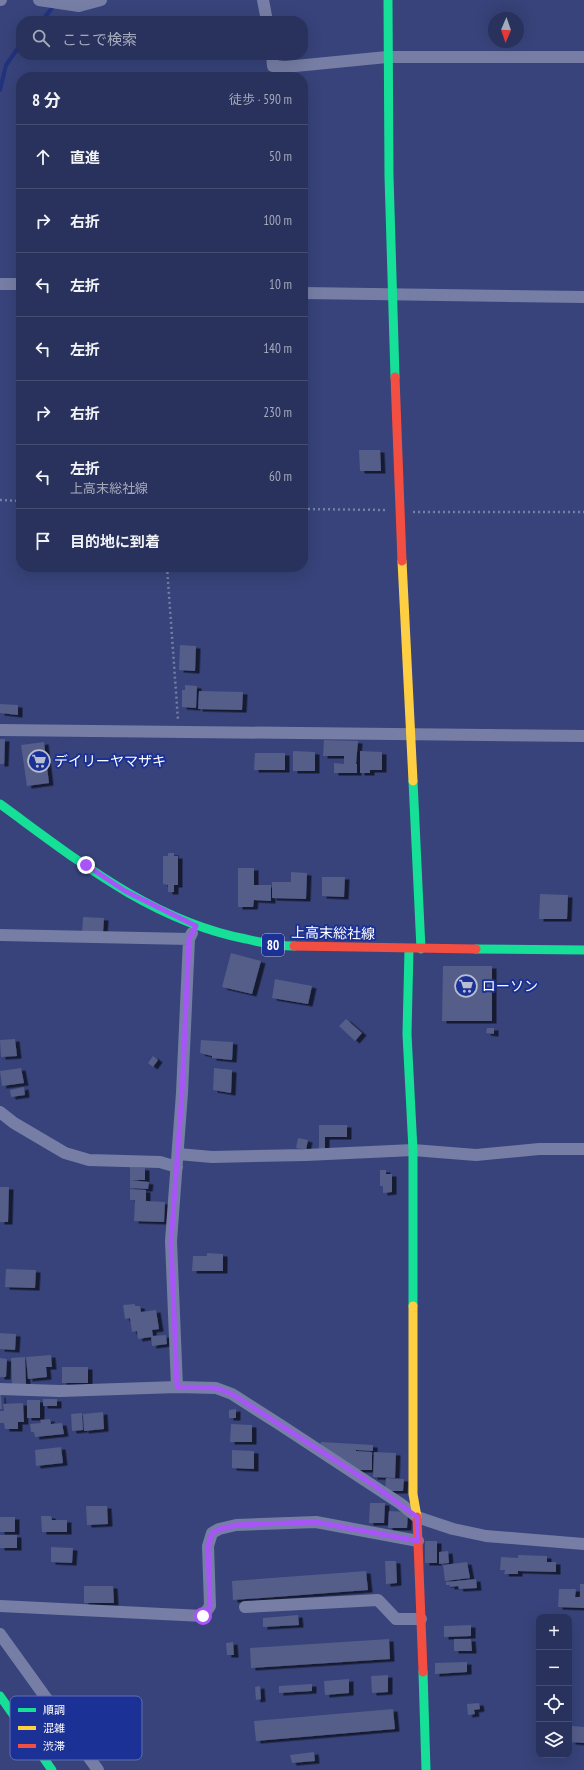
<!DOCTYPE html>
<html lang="ja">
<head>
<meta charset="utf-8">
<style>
  :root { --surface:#29325c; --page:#313a62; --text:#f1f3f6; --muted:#a5aabb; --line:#454d72 }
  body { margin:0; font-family:"PT Sans Narrow","Noto Sans JP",sans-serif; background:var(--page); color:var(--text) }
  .controls { position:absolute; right:12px; bottom:12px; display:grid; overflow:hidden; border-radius:8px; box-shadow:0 4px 16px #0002 }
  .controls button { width:36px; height:36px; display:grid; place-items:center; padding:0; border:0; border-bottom:1px solid var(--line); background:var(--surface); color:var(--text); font:20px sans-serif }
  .compass { position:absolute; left:488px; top:12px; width:36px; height:36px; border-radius:50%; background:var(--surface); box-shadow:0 4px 16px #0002; rotate:182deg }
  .stop { position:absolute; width:12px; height:12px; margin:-9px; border:3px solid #a855f7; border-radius:50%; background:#fff }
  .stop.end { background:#a855f7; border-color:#fff; box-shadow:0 1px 4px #0008 }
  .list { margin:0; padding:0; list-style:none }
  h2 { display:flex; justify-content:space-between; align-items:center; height:52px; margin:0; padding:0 16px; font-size:17px }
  h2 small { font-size:13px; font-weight:400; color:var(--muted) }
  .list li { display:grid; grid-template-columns:26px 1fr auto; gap:12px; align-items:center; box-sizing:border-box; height:64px; padding:0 16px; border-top:1px solid var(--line) }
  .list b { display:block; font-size:15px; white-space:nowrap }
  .list p { margin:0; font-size:13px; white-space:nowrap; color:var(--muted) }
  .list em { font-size:13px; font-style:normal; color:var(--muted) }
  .icon { flex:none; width:22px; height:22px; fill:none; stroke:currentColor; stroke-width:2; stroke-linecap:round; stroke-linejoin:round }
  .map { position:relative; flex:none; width:584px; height:1770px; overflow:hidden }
  .search { position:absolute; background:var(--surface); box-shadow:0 4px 16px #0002; left:16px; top:16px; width:292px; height:44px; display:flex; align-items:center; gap:10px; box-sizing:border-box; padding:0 14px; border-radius:16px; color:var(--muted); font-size:15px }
  .panel { position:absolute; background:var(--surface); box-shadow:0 4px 16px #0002; left:16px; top:72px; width:292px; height:500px; border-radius:16px }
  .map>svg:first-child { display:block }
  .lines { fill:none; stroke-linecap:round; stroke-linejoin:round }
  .stream { stroke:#22327d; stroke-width:4 }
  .building { fill:#545d89; filter:url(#shadow) }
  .path { stroke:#767ea5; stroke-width:2.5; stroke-dasharray:2 3; stroke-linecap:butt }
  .street { stroke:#767ea5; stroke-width:12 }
  .fast { stroke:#16e098; stroke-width:9 }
  .slow { stroke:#ffcf43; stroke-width:9 }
  .jam { stroke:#f24e42; stroke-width:9 }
  .route { stroke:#a855f7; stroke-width:5 }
  .labels { text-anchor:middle; stroke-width:4; stroke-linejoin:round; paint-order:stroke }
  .shield { fill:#1c3195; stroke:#bbc1df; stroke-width:1 }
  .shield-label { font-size:13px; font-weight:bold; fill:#fff }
  .poi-label { font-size:14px; fill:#fff; stroke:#1c3195; text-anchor:start }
  .street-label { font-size:14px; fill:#fff; stroke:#1c3195 }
  .key { fill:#1c3195; stroke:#606fb5; stroke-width:1 }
  .key-label { font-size:11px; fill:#fff }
</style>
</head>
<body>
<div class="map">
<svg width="584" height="1770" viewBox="0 0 584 1770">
  <defs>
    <filter id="shadow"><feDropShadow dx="4.5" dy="2.5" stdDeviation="0" flood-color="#0009"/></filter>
  </defs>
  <rect width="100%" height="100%" fill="#37437a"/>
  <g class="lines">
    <path class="stream" d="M42 21 52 8
      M0 90 6 65 21 44"/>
  </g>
  <path class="building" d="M359 450H380L381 471H360Z
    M180 645 196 646 195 671 179 670Z
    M185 685 197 686 196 708 182 707V690H185Z
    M199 691 243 692 242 710 198 709Z
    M0 704 18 705V715L0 713Z
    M0 739H5L4 764H0Z
    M324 740 358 741 356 764H357V773H334V763L344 764V756H323Z
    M44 742 49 783 27 786 21 745Z
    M293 751 315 752V771H293Z
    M360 751 382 752V770H370V773H360Z
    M255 753H285V770H254Z
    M168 853H174V856H178V885H174V892H168V885L163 884V856H168Z
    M238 868H254V885H271V901L254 900 253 907H238Z
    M291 872 307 873 306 899 272 898V882H291Z
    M322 877H345L344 897 322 896Z
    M540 894 568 895 567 919H539Z
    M83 917 104 918 103 933H82Z
    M231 953 261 961 252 994 222 987Z
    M443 966H492V1021H442Z
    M275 979 312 986 308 1004 272 998Z
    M346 1019 362 1033 355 1041 339 1026Z
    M487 1028H494V1034L486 1033Z
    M15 1039 17 1056 1 1057 0 1040Z
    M201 1040 233 1042 232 1060 212 1058V1056L200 1053Z
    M153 1056 158 1060 153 1067 148 1063Z
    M21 1068 24 1083 2 1086 0 1071Z
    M214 1068 232 1070 231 1093 213 1090Z
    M24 1087 25 1095 11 1097 10 1090Z
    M319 1125H347V1137H325V1149H319Z
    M298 1138 308 1140 306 1150 296 1148Z
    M130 1167 145 1168V1180H130Z
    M380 1170H386V1174H392V1192L383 1193V1186H380Z
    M130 1180 149 1182 148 1189 130 1188Z
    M0 1187H9L8 1222H0Z
    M130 1189 146 1190V1201L165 1202 164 1222 134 1221 135 1200H130Z
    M207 1253 223 1254V1271H192L193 1256H207Z
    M6 1269 36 1270 35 1288 5 1287Z
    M135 1304V1306H140L141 1312 156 1310 159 1329 152 1330 153 1336 166 1335 167 1344 152 1346 151 1337 138 1339 137 1331 132 1332 130 1318 125 1319 123 1305Z
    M0 1333 16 1334 15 1350 0 1349Z
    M51 1355 52 1367H46L47 1377 28 1379 26 1357Z
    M25 1357 26 1385H12L11 1358Z
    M0 1358 7 1359 6 1377H0Z
    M62 1367H88V1383H62Z
    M0 1395H1L2 1409H0Z
    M43 1399H57V1406H43Z
    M27 1400H40V1418H27Z
    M23 1403 24 1422H18V1429H5L4 1423H0V1411H4L3 1404Z
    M236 1409V1418H229V1410Z
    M103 1412 104 1429 84 1431 83 1414Z
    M82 1413 83 1430 72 1431 71 1414Z
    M50 1419 51 1424 62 1423 64 1434 35 1437 34 1432H31L30 1424 41 1423 40 1420Z
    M231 1424 252 1425V1442H230Z
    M321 1442 373 1445V1451L356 1450V1451L372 1452V1470H356L320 1446Z
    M61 1447 63 1463 36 1466 35 1450Z
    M232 1450 254 1451V1469L232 1468Z
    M374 1452 396 1453 395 1478 373 1477Z
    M386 1478 404 1479 403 1491H385Z
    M370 1503H385L384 1523H369Z
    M86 1506H107L108 1524 87 1525Z
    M389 1511 408 1512 407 1528H388Z
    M41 1516H51L52 1520H67V1532H42Z
    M0 1517H15V1532H0Z
    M0 1535H17V1548H0Z
    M425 1541H437V1563H425Z
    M51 1547 73 1548 72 1563 51 1562Z
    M448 1551 449 1563 439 1564V1552Z
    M518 1555 547 1556V1562H556V1572L518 1571V1574H504L505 1570H500L501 1557 518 1558Z
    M385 1561H396L397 1583 386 1584Z
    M467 1562 470 1578 445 1581 443 1565Z
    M366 1571 368 1590 233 1600 232 1581Z
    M476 1579 477 1588 459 1589 458 1586 450 1587V1585H446V1582Z
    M580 1584H584V1608L558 1607 559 1589H576L575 1597H580Z
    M84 1586H113L114 1603H84Z
    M298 1615 299 1625 263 1627V1618Z
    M471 1625V1636L444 1637V1626Z
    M389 1639 390 1659 251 1668 250 1648Z
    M454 1639H471L472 1651H454Z
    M233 1642 234 1655H227L226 1643Z
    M467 1662V1672L435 1674V1663Z
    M388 1675V1692L372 1693 371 1676Z
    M349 1679V1693L325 1695 324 1681Z
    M312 1684V1691L279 1693V1686Z
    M260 1686 261 1699 256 1700 255 1687Z
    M479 1703 480 1709 474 1710 475 1714 468 1715 467 1704Z
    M393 1709 395 1729 256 1741 254 1721Z
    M572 1726 584 1727V1743L571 1742Z
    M314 1752 315 1761 292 1763 290 1755Z"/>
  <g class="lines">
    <path class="path" d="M0 500 21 501
      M303 509 386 510
      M413 512H584
      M167 567 178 720"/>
    <path class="street" d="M0 0H1
      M39 0 79 6 101 0
      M263 0 267 21
      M272 55 273 66 285 67 387 57H584
      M0 284H21
      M303 293 584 297
      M0 730 584 736
      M0 935 189 939 192 933
      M0 1112 14 1123 65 1153 89 1160 160 1162 177 1167
      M178 1154 212 1157 306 1155 413 1150 476 1155 539 1149H584
      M177 1387 171 1241 182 1093 189 939
      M0 1389 60 1391 177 1387 216 1388 232 1394 279 1424 401 1504 417 1517 453 1529 486 1536 584 1544
      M0 1606 203 1616 210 1606 208 1546 212 1533 219 1529 236 1525 316 1522 418 1541
      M245 1607 378 1600 396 1619H421
      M0 1634 98 1770"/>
    <path class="fast" d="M388 0 389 176 395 377
      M413 781 421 949
      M0 804C77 860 150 920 246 939 262 943 277 946 294 946
      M409 949 407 1034 413 1150V1306
      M476 949 584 950
      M423 1672 426 1770
      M0 1696 52 1770"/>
    <path class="slow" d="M402 561 413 781
      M413 1306V1494L417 1517"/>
    <path class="jam" d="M395 377 402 561
      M294 946 476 949
      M417 1517 423 1672"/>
  </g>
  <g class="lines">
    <path class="route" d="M86 865 125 891 196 926 189 939 182 1093 171 1242 177 1387 216 1388 232 1394 372 1484 417 1517 418 1541 316 1522 236 1525 220 1529 212 1533 208 1546 210 1606 203 1616"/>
  </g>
  <defs>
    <g id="supermarket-ring" transform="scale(1.15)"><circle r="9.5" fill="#1c3195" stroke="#b9bdd0" stroke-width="1.5"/><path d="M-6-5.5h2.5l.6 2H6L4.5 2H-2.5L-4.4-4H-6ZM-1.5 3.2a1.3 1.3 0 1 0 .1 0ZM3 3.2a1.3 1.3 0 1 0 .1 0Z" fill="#b9bdd0"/></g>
  </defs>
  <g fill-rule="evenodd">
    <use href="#supermarket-ring" x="39" y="761"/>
    <use href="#supermarket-ring" x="466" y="986"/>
  </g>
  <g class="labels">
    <rect class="shield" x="262" y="934" width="22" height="22" rx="3"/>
    <g class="shield-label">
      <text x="273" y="950">80</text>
    </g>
    <g class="poi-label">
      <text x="54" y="766">デイリーヤマザキ</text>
      <text x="482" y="991">ローソン</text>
    </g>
    <g class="street-label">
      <text transform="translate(333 933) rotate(1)" y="5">上高末総社線</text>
    </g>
  </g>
  <rect x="10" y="1696" width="132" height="64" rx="6" class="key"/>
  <rect x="18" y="1708" width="18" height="4" fill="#16e098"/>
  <rect x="18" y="1726" width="18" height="4" fill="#ffcf43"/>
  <rect x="18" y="1744" width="18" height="4" fill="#f24e42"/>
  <g class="key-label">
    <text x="43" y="1714">順調</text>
    <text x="43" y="1732">混雑</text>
    <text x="43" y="1750">渋滞</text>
  </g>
</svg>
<div class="controls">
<button>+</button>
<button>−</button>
<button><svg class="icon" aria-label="locate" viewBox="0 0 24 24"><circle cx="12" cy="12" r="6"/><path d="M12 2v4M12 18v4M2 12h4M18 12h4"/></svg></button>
<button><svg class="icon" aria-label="layers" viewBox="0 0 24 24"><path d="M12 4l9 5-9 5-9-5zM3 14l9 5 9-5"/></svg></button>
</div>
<svg class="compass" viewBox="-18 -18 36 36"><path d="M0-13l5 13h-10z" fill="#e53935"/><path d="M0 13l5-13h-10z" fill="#a5aabb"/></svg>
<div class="stop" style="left:203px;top:1616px"></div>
<div class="stop end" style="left:86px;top:865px"></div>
<div class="search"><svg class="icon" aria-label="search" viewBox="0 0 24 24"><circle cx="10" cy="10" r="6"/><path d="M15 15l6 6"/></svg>ここで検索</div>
<section class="panel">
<h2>8 分<small>徒歩 · 590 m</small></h2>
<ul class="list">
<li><svg class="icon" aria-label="ahead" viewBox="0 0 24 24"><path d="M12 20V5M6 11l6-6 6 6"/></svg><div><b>直進</b></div><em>50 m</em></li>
<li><svg class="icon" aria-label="right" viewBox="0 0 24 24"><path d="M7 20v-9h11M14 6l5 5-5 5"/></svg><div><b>右折</b></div><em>100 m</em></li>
<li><svg class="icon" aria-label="left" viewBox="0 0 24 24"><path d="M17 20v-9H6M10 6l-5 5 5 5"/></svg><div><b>左折</b></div><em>10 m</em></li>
<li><svg class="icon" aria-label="left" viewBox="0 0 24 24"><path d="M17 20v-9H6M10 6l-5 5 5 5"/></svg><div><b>左折</b></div><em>140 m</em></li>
<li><svg class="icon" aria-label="right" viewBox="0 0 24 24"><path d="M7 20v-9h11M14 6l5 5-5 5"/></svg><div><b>右折</b></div><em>230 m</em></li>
<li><svg class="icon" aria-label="left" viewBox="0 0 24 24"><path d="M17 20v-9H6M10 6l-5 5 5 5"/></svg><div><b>左折</b><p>上高末総社線</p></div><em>60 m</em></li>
<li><svg class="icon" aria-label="arrive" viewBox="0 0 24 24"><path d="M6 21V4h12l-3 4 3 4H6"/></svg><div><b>目的地に到着</b></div></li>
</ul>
</section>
</div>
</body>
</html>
